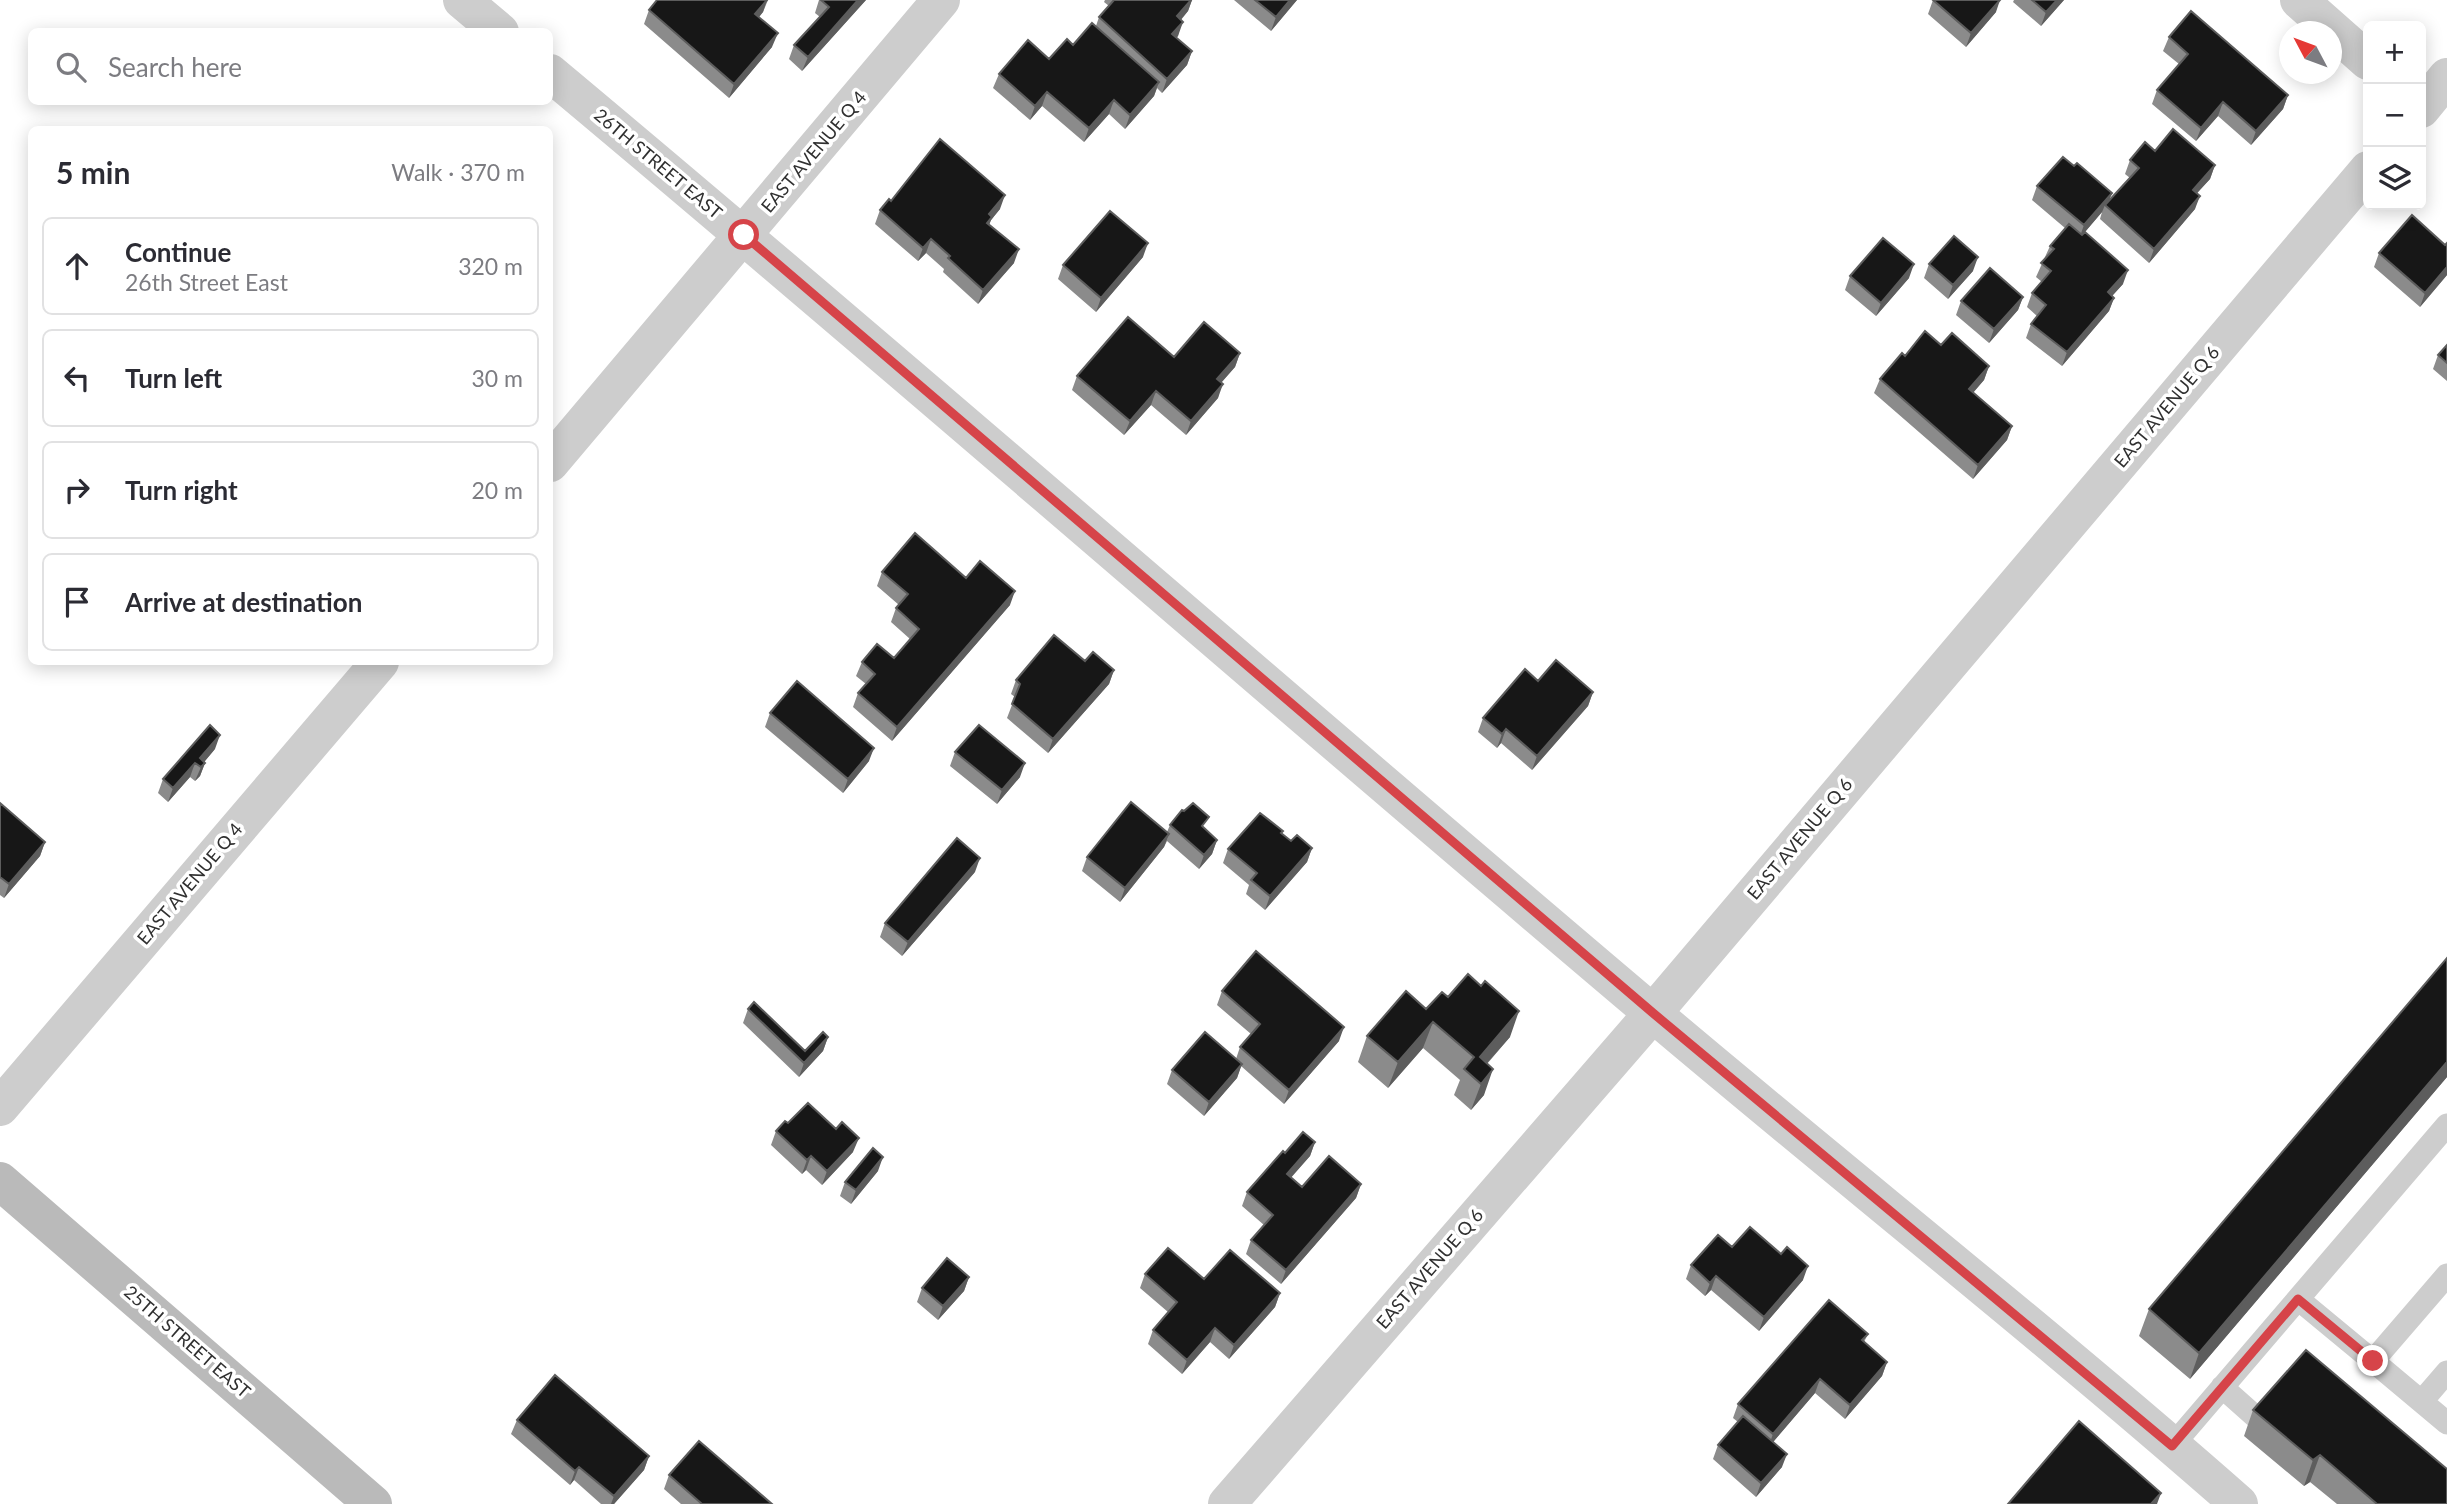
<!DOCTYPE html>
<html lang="en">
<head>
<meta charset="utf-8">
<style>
  :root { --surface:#fff; --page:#f2f2f3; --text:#2b2b33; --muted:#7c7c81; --line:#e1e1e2 }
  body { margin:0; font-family:Lato,sans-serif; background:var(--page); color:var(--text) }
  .controls { position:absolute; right:21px; top:21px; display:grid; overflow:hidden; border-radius:10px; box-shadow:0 4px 18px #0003 }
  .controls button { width:63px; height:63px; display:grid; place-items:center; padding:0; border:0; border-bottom:2px solid var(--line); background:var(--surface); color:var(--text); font:35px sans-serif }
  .compass { position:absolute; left:2279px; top:21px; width:63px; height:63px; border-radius:50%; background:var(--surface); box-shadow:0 4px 18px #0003; rotate:311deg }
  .stop { position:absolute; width:21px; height:21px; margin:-16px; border:5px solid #d64449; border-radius:50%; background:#fff }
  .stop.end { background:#d64449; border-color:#fff; box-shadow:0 2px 7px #0008 }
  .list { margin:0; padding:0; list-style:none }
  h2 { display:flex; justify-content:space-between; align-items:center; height:91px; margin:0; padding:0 28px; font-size:30px }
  h2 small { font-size:23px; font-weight:400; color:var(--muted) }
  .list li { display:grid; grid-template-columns:46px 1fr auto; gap:21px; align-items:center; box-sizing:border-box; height:98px; margin:0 14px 14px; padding:0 14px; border:2px solid var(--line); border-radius:10px }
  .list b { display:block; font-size:26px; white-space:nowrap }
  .list p { margin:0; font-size:23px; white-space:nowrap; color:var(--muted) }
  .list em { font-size:23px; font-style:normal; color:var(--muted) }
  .icon { flex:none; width:38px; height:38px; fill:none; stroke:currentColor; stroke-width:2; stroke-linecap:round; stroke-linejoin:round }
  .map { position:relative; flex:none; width:2447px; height:1504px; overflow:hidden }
  .search { position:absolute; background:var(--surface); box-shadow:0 4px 18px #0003; left:28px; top:28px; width:525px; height:77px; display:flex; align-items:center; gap:18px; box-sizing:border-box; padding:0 24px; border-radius:10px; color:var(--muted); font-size:26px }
  .panel { position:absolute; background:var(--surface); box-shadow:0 4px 18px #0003; left:28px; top:126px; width:525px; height:539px; border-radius:10px }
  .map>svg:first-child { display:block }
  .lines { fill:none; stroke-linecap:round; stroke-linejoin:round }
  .lane { stroke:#cdcdcd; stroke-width:23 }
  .street { stroke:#cdcdcd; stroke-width:38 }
  .secondary { stroke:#bababa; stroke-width:38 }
  .wall { fill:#8b8b8b }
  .shaded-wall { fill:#5d5d5d }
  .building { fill:#171717; stroke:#5d5d5d; stroke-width:2 }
  .route { stroke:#d64449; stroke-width:9 }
  .labels { text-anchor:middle; stroke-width:7; stroke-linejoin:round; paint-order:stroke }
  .street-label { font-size:18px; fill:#303030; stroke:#fff }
</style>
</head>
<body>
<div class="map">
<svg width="2447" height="1504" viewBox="0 0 2447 1504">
  <rect width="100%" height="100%" fill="#fff"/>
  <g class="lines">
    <path class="lane" d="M2447 1275 2373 1361 2447 1423
      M2298 1299 2373 1361
      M2222 1387 2258 1419
      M2422 1401 2447 1372
      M2172 1446 2447 1125"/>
    <path class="street" d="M462 0 500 32
      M2299 0 2368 61
      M550 73C920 382 1282 700 1650 1011 1846 1177 2047 1335 2239 1504
      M2421 109 2447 77
      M550 463 941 0
      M0 1107 380 662
      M1227 1504 1653 1013 2368 170"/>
    <path class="secondary" d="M0 1181 373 1504"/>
  </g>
  <path class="wall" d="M657 0H768L763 12 759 17 772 47 729 98 644 24 649 10Z
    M819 0H866L802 71 789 59 794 45 820 17 815 13Z
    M1105 0H1192L1188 11 1181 20 1178 36 1176 38 1192 51 1187 65 1162 93 1157 88 1154 96 1125 129 1109 114 1084 142 1042 106 1030 120 993 88 999 74 1049 59 1073 45 1096 26 1099 17 1109 6 1104 2Z
    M1234 0H1297L1271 31Z
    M1933 0 1996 12 1966 47 1928 14Z
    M2014 0H2064L2041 26 2013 2Z
    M2169 37 2288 95 2283 109 2251 145 2218 116 2196 141 2152 104 2157 90 2179 64 2163 51Z
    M2155 151 2215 165 2210 179 2197 193 2195 209 2149 263 2100 219 2102 212 2085 232 2123 284 2112 296 2114 298 2109 311 2062 366 2026 338 2031 324 2037 316 2027 307 2032 293 2042 282 2036 277 2050 246 2065 228 2032 200 2037 186 2109 201 2130 178 2125 174 2130 160Z
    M891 201 1000 209 991 220 989 224 1014 263 978 304 943 272 944 269 926 253 918 261 875 224 880 210Z
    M2447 243V275L2420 307 2374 267 2379 253 2445 245Z
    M1143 257 1096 312 1058 279 1063 265Z
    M1929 264 1973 271 1948 299 1924 278Z
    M1850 276 1909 278 1876 316 1845 290Z
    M2023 297 2018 310 1989 343 1956 315 1961 301Z
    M1941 345 1989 366 1984 380 1973 393 2012 426 2007 440 1973 479 1874 393 1880 379Z
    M2447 345V381L2433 369 2438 355Z
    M1240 353 1235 367 1221 383 1218 398 1186 435 1151 405 1124 435 1072 390 1077 376Z
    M882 572 966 578 1010 605 892 741 853 707 858 693 866 684 856 676 862 662 894 658 910 639 891 622 896 608 899 605 877 586Z
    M1085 661 1114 670 1109 684 1048 753 1007 718 1015 697 1011 694 1016 680Z
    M1538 681 1593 692 1588 706 1532 770 1501 743 1497 748 1478 732 1483 718Z
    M770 713 869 761 843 793 765 727Z
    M215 749 204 762 205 763 200 776 195 781 190 777 168 802 158 793 163 779Z
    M955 752 1020 777 997 804 950 766Z
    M0 803 45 842 40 856 4 898 0 895Z
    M1170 825 1205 828 1217 840 1212 854 1199 869 1167 841 1164 847 1120 902 1082 871 1087 857 1167 832Z
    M1283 831 1282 834 1291 841 1312 848 1307 862 1265 910 1246 894 1249 885 1223 863 1228 849Z
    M975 872 902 956 880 937 885 923Z
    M2447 958V1077L2190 1379 2139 1336 2149 1309Z
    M1222 991 1339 1041 1284 1104 1241 1066 1237 1078 1204 1116 1167 1084 1172 1070 1236 1059 1240 1047 1251 1034 1217 1005Z
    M1448 997 1510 1037 1487 1064 1484 1095 1471 1110 1454 1095 1460 1080 1423 1048 1388 1088 1358 1062 1367 1036 1426 1009Z
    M748 1009 805 1051 828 1037 823 1051 799 1077 743 1023Z
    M788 1123 853 1152 822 1185 806 1170 802 1174 771 1145 776 1131Z
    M1315 1142 1310 1156 1291 1177 1302 1187 1361 1184 1356 1198 1281 1284 1246 1254 1251 1240 1264 1225 1242 1206 1247 1192 1285 1153Z
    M878 1171 851 1204 840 1196 845 1182Z
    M1732 1247 1781 1254 1803 1280 1759 1331 1711 1290 1705 1296 1686 1279 1691 1265Z
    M1145 1274 1204 1279 1280 1293 1275 1307 1229 1359 1210 1342 1182 1374 1148 1344 1153 1330 1168 1312 1140 1288Z
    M969 1277 964 1291 938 1320 917 1302 922 1288Z
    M1868 1334 1864 1342 1887 1362 1882 1376 1845 1419 1815 1393 1773 1442 1782 1467 1756 1497 1713 1459 1718 1445 1738 1422 1733 1418 1738 1404Z
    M2253 1410 2447 1504H2337L2310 1482 2304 1486 2244 1436Z
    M517 1420 649 1456 644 1470 614 1504H601L574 1480 570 1485 511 1434Z
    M669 1475 772 1504H681L664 1489Z"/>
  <path class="shaded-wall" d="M767 0 763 12 750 28 755 14Z
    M858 0H866L802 71 808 57Z
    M1191 0H1192L1188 11 1172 30 1177 16Z
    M1290 0H1297L1271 31 1276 17Z
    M2000 0 1996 12 1966 47 1971 33Z
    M2057 0H2064L2041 26 2046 12Z
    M1183 22 1178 36 1167 48 1172 34Z
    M778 33 772 47 729 98 734 84Z
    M1192 51 1187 65 1162 93 1167 79Z
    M1159 82 1154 96 1125 129 1130 115Z
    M1047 92 1042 106 1030 120 1035 106Z
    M2288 95 2283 109 2251 145 2256 131Z
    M1114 100 1109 114 1084 142 1089 128Z
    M2223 102 2218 116 2196 141 2201 128Z
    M2215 165 2210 179 2188 203 2193 190Z
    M2112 193 2107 207 2105 205 2102 212 2079 239 2084 225Z
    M1005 195 1000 209 991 220 987 231 986 226 989 214Z
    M2200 196 2195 209 2149 263 2154 249Z
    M931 239 926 253 918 261 923 248Z
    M1148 243 1143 257 1096 312 1101 298Z
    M1019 249 1014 263 978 304 983 290Z
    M1978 257 1973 271 1948 299 1953 285Z
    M1914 264 1909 278 1876 316 1881 303Z
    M2447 267V275L2420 307 2425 293Z
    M2128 270 2123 284 2103 306 2108 292Z
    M2023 297 2018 310 1989 343 1994 329Z
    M2114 298 2109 311 2062 366 2067 352Z
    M1240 353 1235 367 1212 393 1217 379Z
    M1989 366 1984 380 1964 403 1969 389Z
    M1223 384 1218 398 1186 435 1191 421Z
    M1156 391 1151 405 1124 435 1130 421Z
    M2012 426 2007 440 1973 479 1978 465Z
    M1015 591 1010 605 892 741 897 727Z
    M1114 670 1109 684 1048 753 1053 739Z
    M1593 692 1588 706 1532 770 1537 756Z
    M1506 729 1501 743 1497 748 1502 734Z
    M220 735 215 749 200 767V758Z
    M874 748 869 761 843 793 848 779Z
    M195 763 190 777 168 802 173 788Z
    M205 763 200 776 195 781 201 767Z
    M1025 763 1020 777 997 804 1002 790Z
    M1169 834 1164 847 1120 902 1125 888Z
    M1217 840 1212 854 1199 869 1204 855Z
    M45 842 40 856 4 898 9 884Z
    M1312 848 1307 862 1265 910 1270 896Z
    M980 858 975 872 902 956 908 942Z
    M1519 1011 1510 1037 1474 1078 1480 1057Z
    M1433 1022 1423 1048 1388 1088 1398 1062Z
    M1344 1027 1339 1041 1284 1104 1289 1090Z
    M828 1037 823 1051 799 1077 804 1063Z
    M2447 1062V1077L2190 1379 2199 1353Z
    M1242 1064 1237 1078 1204 1116 1209 1102Z
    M1493 1069 1484 1095 1471 1110 1481 1084Z
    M859 1138 853 1152 822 1185 827 1171Z
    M1315 1142 1310 1156 1282 1188 1287 1174Z
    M811 1156 806 1170 802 1174 807 1160Z
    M883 1157 878 1171 851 1204 856 1190Z
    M1361 1184 1356 1198 1281 1284 1286 1270Z
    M1808 1266 1803 1280 1759 1331 1764 1317Z
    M1716 1276 1711 1290 1705 1296 1710 1283Z
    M969 1277 964 1291 938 1320 943 1306Z
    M1280 1293 1275 1307 1229 1359 1234 1345Z
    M1215 1328 1210 1342 1182 1374 1187 1360Z
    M1887 1362 1882 1376 1845 1419 1850 1405Z
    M1820 1379 1815 1393 1768 1448 1773 1434Z
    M1787 1454 1782 1467 1756 1497 1761 1483Z
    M2320 1455 2310 1482 2304 1486 2313 1460Z
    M649 1456 644 1470 614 1504H611L614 1496Z
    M579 1467 574 1480 570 1485 575 1471Z
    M2161 1493 2157 1504H2151Z"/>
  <path class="building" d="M657 0H767L755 14 778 33 734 84 649 10Z
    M821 0H858L808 57 794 45 829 7Z
    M1114 0H1191L1177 16 1183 22 1172 34 1192 51 1167 79 1099 17Z
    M1255 0H1290L1276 17Z
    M1933 0H2000L1971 33Z
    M2032 0H2057L2046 12Z
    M2191 11 2288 95 2256 131 2223 102 2201 128 2157 90 2188 54 2169 37Z
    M1092 23 1159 82 1130 115 1114 100 1089 128 1047 92 1035 106 999 74 1028 40 1049 59 1067 39 1073 45Z
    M2173 129 2215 165 2193 190 2200 196 2154 249 2105 205 2139 168 2130 160 2145 142 2155 151Z
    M940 139 1005 195 989 214 992 217 987 223 1019 249 983 290 948 258 950 256 931 239 923 248 880 210 889 199 891 201Z
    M2063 157 2074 166 2077 163 2112 193 2084 225 2037 186Z
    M1110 211 1148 243 1101 298 1063 265Z
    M2412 215 2445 245 2447 243V267L2425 293 2379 253Z
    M2069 224 2082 235 2085 232 2128 270 2108 292 2114 298 2067 352 2031 324 2046 305 2032 293 2051 271 2041 263 2054 249 2050 246Z
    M1954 236 1978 257 1953 285 1929 264Z
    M1883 238 1914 264 1881 303 1850 276Z
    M1990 268 2023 297 1994 329 1961 301Z
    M1128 317 1174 357 1204 322 1240 353 1217 379 1223 384 1191 421 1156 391 1130 421 1077 376Z
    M1925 331 1941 345 1952 333 1989 366 1969 389 2012 426 1978 465 1880 379 1902 353 1905 356Z
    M2447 345V363L2438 355Z
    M915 533 966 578 980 561 1015 591 897 727 858 693 875 674 862 662 877 644 894 658 919 629 896 608 908 594 882 572Z
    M1054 635 1085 661 1093 652 1114 670 1053 739 1012 704 1020 684 1016 680Z
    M1556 660 1593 692 1537 756 1506 729 1502 734 1483 718 1525 669 1538 681Z
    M797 681 874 748 848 779 770 713Z
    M210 725 220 735 200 758 205 763 201 767 195 763 173 788 163 779Z
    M979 725 1025 763 1002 790 955 752Z
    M1131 802 1169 834 1125 888 1087 857Z
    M0 803 45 842 9 884 0 877Z
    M1193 803 1209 817 1202 826 1217 840 1204 855 1170 825 1182 810 1184 811Z
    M1260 813 1283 831 1281 833 1291 841 1297 835 1312 848 1270 896 1251 880 1257 873 1228 849Z
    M957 838 980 858 908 942 885 923Z
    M1256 951 1344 1027 1289 1090 1240 1047 1260 1024 1222 991Z
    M2447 958V1062L2199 1353 2149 1309Z
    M1468 974 1481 986 1485 981 1519 1011 1480 1057 1493 1069 1481 1084 1464 1069 1474 1057 1433 1022 1398 1062 1367 1036 1406 991 1426 1009 1442 992 1448 997Z
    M754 1002 805 1051 823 1032 828 1037 804 1063 748 1009Z
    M1205 1032 1242 1064 1209 1102 1172 1070Z
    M808 1103 836 1129 842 1122 859 1138 827 1171 811 1156 807 1160 776 1131 785 1121 788 1123Z
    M1303 1132 1315 1142 1287 1174 1302 1187 1329 1156 1361 1184 1286 1270 1251 1240 1273 1215 1247 1192 1283 1151 1285 1153Z
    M873 1148 883 1157 856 1190 845 1182Z
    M1750 1227 1781 1254 1787 1247 1808 1266 1764 1317 1716 1276 1710 1283 1691 1265 1718 1235 1732 1247Z
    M1168 1248 1204 1279 1230 1250 1280 1293 1234 1345 1215 1328 1187 1360 1153 1330 1177 1302 1145 1274Z
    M947 1258 969 1277 943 1306 922 1288Z
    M1829 1300 1868 1334 1862 1340 1887 1362 1850 1405 1820 1379 1773 1434 1738 1404Z
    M2306 1350 2447 1469V1504H2377L2320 1455 2313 1460 2253 1410Z
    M555 1375 649 1456 614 1496 579 1467 575 1471 517 1420Z
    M1743 1416 1787 1454 1761 1483 1718 1445Z
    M2079 1421 2161 1493 2151 1504H2008Z
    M699 1441 772 1504H702L669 1475Z"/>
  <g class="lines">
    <path class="route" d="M744 235 1653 1013 2172 1446 2298 1299 2373 1361"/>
  </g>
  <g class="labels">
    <g class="street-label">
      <text transform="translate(814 152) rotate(-50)" y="6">EAST AVENUE Q 4</text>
      <text transform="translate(658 164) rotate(40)" y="6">26TH STREET EAST</text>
      <text transform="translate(2167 407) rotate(-50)" y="6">EAST AVENUE Q 6</text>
      <text transform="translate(1800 839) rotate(-50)" y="6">EAST AVENUE Q 6</text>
      <text transform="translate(190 884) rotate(-50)" y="6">EAST AVENUE Q 4</text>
      <text transform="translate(1430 1269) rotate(-49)" y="6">EAST AVENUE Q 6</text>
      <text transform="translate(187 1342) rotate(41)" y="6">25TH STREET EAST</text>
    </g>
  </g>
</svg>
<div class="controls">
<button>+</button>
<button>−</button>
<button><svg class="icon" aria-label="layers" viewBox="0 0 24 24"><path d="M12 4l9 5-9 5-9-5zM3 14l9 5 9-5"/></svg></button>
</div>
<svg class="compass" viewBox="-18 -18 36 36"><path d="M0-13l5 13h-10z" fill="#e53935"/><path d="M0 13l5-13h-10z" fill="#7c7c81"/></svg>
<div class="stop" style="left:744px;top:235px"></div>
<div class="stop end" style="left:2373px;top:1361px"></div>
<div class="search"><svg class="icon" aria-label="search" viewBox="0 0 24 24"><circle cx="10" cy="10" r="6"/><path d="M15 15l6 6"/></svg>Search here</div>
<section class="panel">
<h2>5 min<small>Walk · 370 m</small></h2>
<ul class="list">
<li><svg class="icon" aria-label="ahead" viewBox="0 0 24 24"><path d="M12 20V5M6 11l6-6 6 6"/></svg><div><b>Continue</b><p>26th Street East</p></div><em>320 m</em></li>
<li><svg class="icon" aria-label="left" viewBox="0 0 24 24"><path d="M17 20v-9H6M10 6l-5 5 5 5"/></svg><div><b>Turn left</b></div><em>30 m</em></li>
<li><svg class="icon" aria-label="right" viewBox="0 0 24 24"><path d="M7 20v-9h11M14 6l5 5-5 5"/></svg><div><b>Turn right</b></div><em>20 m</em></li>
<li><svg class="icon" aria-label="arrive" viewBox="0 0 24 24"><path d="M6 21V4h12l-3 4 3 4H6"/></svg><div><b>Arrive at destination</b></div></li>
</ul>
</section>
</div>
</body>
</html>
